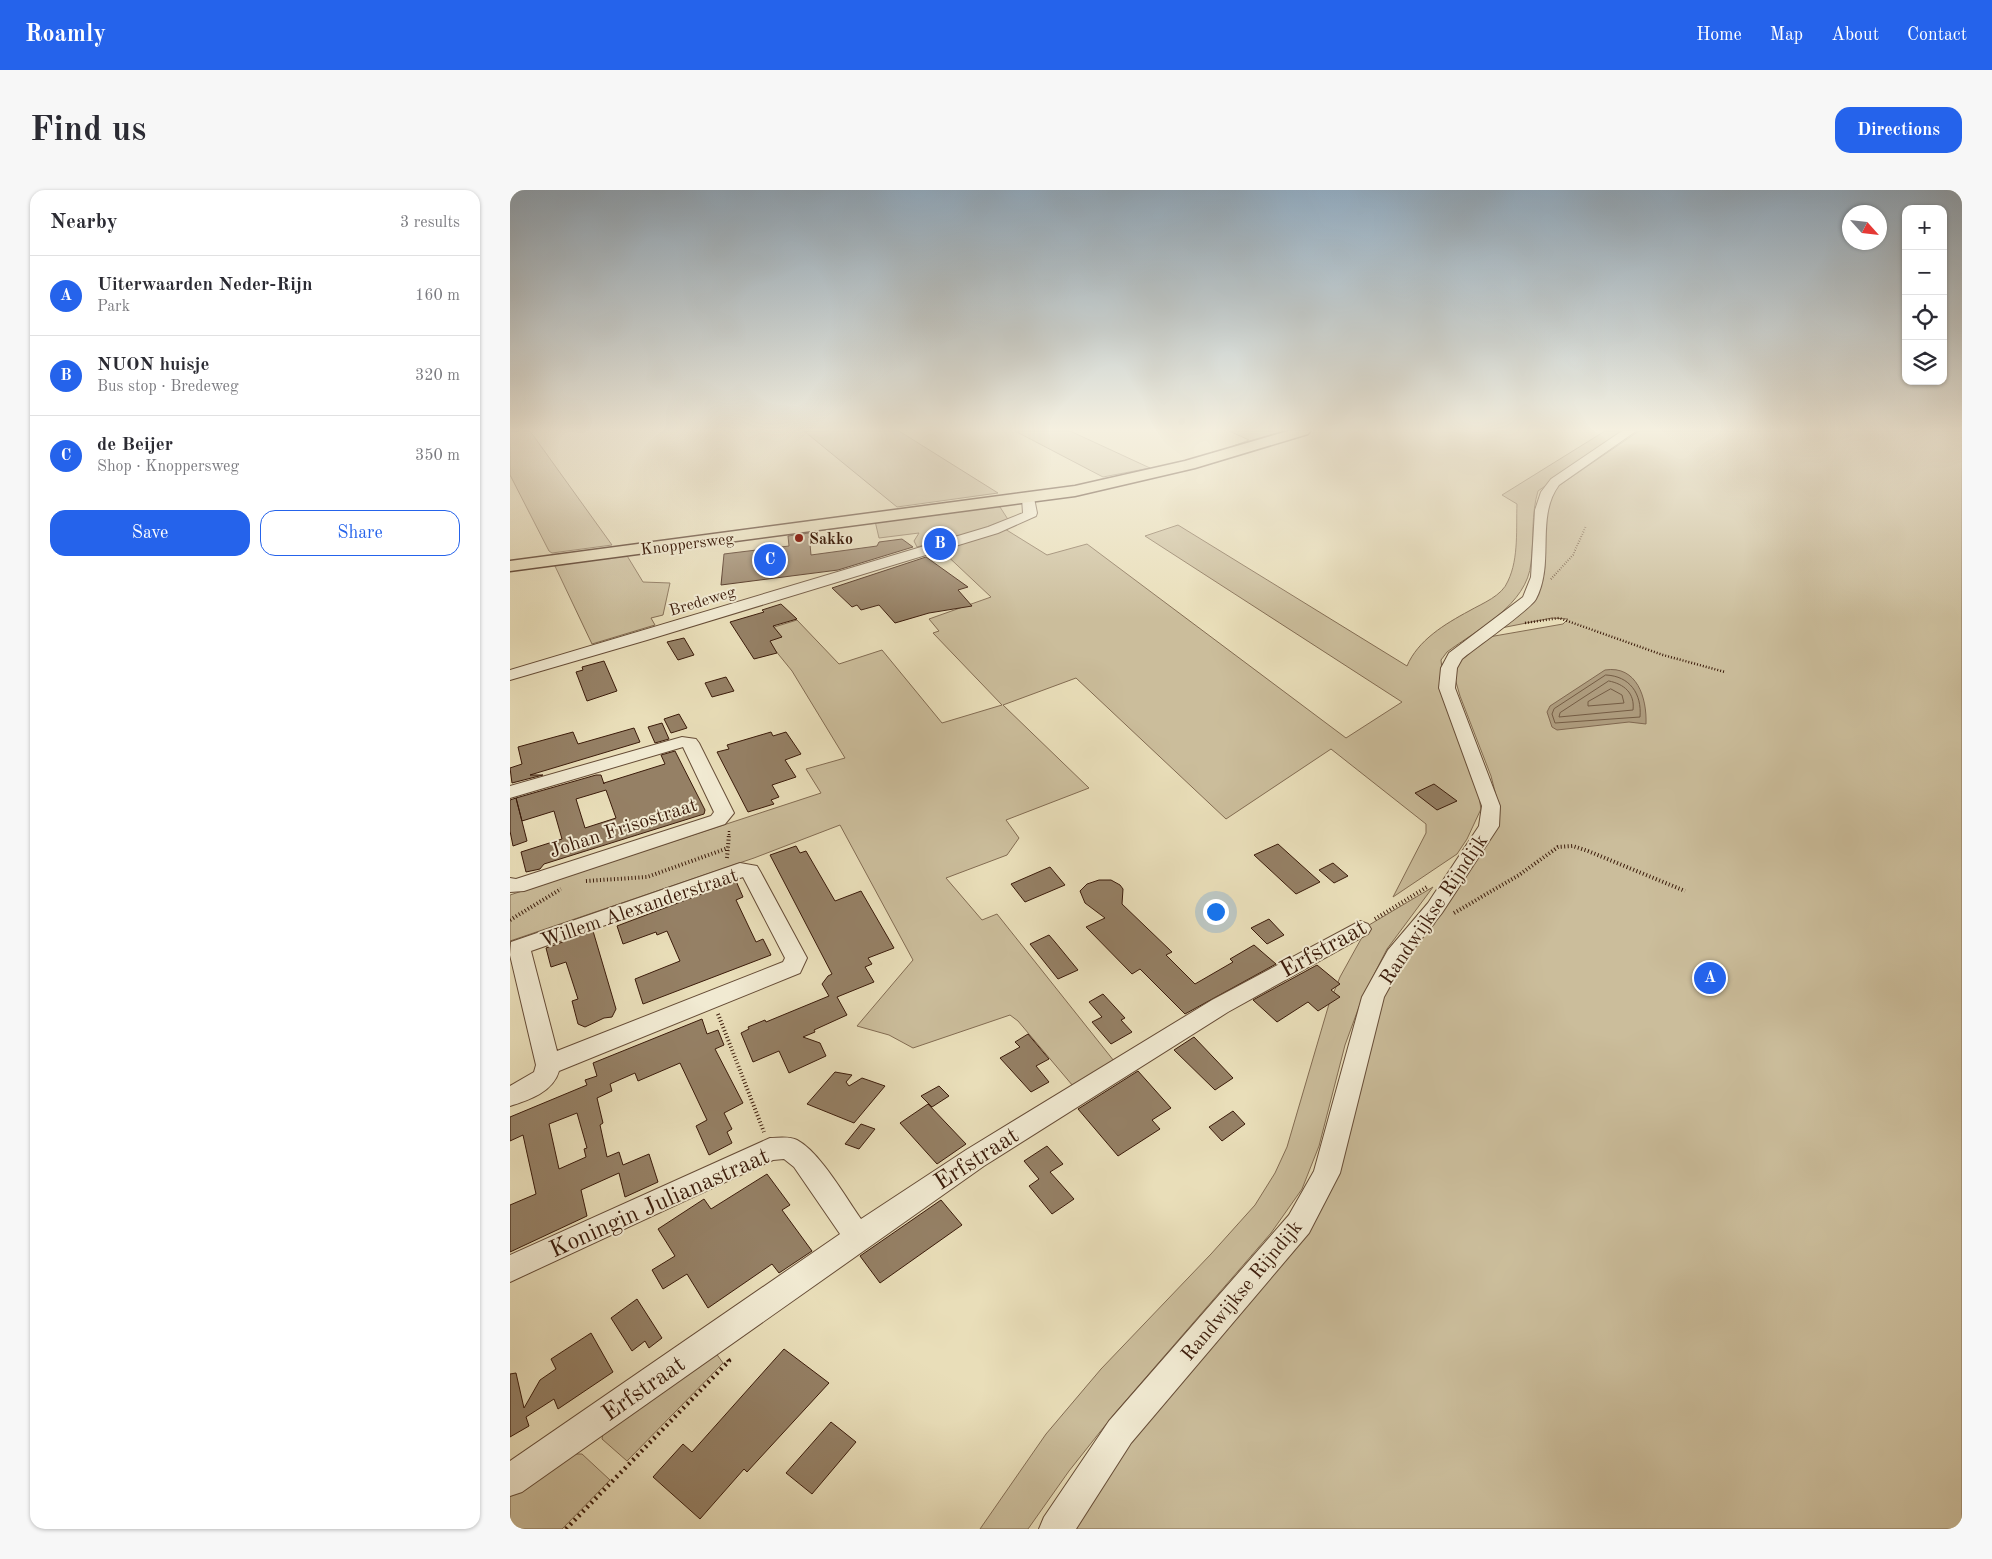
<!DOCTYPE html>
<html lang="en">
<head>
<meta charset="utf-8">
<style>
  :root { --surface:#fff; --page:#f7f7f7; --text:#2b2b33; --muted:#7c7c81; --line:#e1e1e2; --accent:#2563eb }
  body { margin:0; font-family:"Old Standard TT",serif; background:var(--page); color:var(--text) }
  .controls { position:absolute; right:15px; top:15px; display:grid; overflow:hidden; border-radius:10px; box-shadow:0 1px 4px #0004 }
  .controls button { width:45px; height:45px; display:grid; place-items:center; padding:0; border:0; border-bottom:1px solid var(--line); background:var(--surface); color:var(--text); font:25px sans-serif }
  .compass { position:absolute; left:1332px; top:15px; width:45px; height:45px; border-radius:50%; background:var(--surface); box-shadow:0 1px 4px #0004; rotate:117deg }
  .you { position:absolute; left:705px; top:721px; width:18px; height:18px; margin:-12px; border:4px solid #fff; border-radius:50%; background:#1a73e8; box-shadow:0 0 0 8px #1a73e833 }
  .badge { display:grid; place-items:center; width:32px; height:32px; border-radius:50%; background:var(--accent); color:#fff; font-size:16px; font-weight:700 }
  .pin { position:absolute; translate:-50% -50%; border:2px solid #fff; box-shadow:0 1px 5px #0006 }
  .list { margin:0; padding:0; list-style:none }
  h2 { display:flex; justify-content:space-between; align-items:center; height:65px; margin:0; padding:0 20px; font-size:21px }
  h2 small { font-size:16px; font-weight:400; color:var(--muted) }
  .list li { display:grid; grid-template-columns:32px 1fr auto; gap:15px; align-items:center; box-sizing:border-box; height:80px; padding:0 20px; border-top:1px solid var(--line) }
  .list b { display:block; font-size:19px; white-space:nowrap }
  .list p { margin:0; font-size:16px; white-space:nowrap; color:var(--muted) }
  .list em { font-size:16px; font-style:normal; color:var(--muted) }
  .actions { display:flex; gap:10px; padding:15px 20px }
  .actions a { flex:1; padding:11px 0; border:1px solid var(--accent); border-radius:15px; text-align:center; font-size:18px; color:var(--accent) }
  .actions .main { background:var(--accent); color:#fff }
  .icon { flex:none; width:28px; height:28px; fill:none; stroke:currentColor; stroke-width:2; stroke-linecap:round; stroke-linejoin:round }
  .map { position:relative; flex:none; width:1452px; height:1339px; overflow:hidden; border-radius:15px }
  header { display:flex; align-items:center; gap:30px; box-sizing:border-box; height:70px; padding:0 25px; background:var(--accent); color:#fff }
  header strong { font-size:24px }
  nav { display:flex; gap:28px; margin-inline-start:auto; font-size:18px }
  .intro { display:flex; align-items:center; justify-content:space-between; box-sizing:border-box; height:120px; padding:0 30px }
  h1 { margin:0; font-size:35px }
  .button { padding:12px 22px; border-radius:15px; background:var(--accent); color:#fff; font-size:18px; font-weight:700 }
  main { display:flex; gap:30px; padding:0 30px }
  aside { flex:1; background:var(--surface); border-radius:15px; box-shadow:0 1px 4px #0004 }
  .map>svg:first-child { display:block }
  .green { fill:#cbbd9b; stroke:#836c52 }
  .water { fill:#ae9c7e; stroke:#806850 }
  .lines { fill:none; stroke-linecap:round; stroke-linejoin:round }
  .shore { stroke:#745c44; stroke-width:1 }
  .building { fill:#958065; stroke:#3b1b0a; fill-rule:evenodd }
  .minor-casing { stroke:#664c36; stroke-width:2 }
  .major-casing { stroke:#3b1b0a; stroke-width:3 }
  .path-far3 { stroke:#3b1b0a; stroke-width:2; stroke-dasharray:0.5 2; stroke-linecap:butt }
  .path-far2 { stroke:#3b1b0a; stroke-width:2.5; stroke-dasharray:1 2; stroke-linecap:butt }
  .path-far1 { stroke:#3b1b0a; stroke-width:4; stroke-dasharray:1 2.5; stroke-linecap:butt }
  .path { stroke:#3b1b0a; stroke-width:4.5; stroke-dasharray:2 4; stroke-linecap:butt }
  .minor { fill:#f1ead2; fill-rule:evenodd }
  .major { fill:#e9deb9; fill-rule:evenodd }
  .poi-dot { fill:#8f2418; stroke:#f1ead2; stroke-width:2 }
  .labels { text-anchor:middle; stroke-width:4; stroke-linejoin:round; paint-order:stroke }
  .far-poi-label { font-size:16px; font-weight:bold; fill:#3b1b0a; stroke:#f1ead2; text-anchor:start }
  .far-street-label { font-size:16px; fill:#3b1b0a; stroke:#f1ead2 }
  .street-label { font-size:20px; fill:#3b1b0a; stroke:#f1ead2 }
  .near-street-label { font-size:24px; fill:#3b1b0a; stroke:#f1ead2 }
</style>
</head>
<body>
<header>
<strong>Roamly</strong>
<nav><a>Home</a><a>Map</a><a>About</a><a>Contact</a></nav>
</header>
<div class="intro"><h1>Find us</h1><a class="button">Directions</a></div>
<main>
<aside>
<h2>Nearby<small>3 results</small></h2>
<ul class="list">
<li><span class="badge">A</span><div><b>Uiterwaarden Neder-Rijn</b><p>Park</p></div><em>160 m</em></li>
<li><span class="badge">B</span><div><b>NUON huisje</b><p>Bus stop · Bredeweg</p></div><em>320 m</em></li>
<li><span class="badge">C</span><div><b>de Beijer</b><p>Shop · Knoppersweg</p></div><em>350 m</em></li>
</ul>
<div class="actions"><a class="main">Save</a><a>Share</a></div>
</aside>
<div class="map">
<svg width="1452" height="1339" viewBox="0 0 1452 1339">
  <rect width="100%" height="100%" fill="#e9deb9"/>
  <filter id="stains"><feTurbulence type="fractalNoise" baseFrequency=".004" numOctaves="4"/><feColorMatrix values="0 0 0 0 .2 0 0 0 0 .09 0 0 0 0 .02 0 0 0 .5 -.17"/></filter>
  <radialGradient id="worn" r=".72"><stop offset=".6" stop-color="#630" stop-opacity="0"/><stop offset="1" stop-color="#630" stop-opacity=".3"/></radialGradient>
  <path class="green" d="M0 241H20L102 355 42 363 39 361 0 285Z
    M294 241H389L488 303 387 317Z
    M505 241H560L640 278 593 287Z
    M719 241H773L723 256 739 250Z
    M1095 241H1114L1028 301C1021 324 1024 349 1021 373 1017 415 968 439 937 462L931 470 935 505 968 601 971 619 957 649 947 664 883 707 916 643V634L821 559 716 629 566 488 493 515 579 598 496 630 509 648 497 665 436 688 472 730 487 724 604 871 563 896 508 831 500 825 403 858 379 845 347 836 403 770 330 635 244 668 0 751V705L311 603 296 579 335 568 282 481 256 449 261 438 287 430 329 474 372 460 432 533 492 515 423 443 429 441 419 429 481 407 430 359 495 339 537 365 577 354 836 548 892 512 635 346 668 335 897 476C908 450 935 434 959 421 973 413 992 406 998 391 1009 368 1006 338 1007 314L992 305Z
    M1129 241H1452V1339H557L585 1292 795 1039 868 817 901 755 924 735 936 709 989 617 981 586 950 506 944 485 947 473 973 448 1053 434 1058 429 1042 428 986 439C999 428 1019 416 1027 402 1045 372 1026 339 1038 310 1040 306 1044 301 1047 297Z
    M486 316 490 317 499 331 497 333 407 357 404 351 409 343 369 348 365 331Z
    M116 364 133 392 160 393 153 425 141 428 145 435 82 454 44 374Z
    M923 697 877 759 853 806 835 855 809 956 792 999 761 1043 605 1223 559 1281 518 1339H470L536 1244 591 1179 701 1064 745 1015 765 983 777 957 819 814 830 787 846 758 859 735Z
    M203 1159 213 1173 117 1271 92 1249 94 1237Z
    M57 1264H72L100 1290 52 1339H8L0 1332V1303Z"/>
  <path class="water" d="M1095 480C1127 475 1137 508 1136 534L1119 532 1047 540 1042 537 1037 522 1040 516Z"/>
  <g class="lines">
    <path class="shore" d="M1096 485C1120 486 1132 504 1130 527L1045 533 1042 524 1044 519Z
      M1099 491C1114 494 1125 503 1123 520L1049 527 1050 523Z
      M1101 499 1112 505 1114 513 1078 516V512Z"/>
  </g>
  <path class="building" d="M299 343 301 365 367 356 369 352 392 349 403 357 328 380 211 395 214 364 279 356 278 346Z
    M416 367 458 397 448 400 462 416 419 423 385 433 369 415 351 420 347 415 342 417 322 398Z
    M271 414 287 429 263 436 272 447 260 451 267 463 244 469 220 432 254 422 252 420Z
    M174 448 184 465 168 470 157 452Z
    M94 471 107 501 77 511 66 482 73 480 72 477Z
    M216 487 224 501 202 507 195 493Z
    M169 524 177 538 161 543 154 529Z
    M152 533 159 549 145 553 138 537Z
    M124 538 130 552 20 585H33L2 593 0 578 12 574 8 557 63 542 68 554Z
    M261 542 263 546 276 542 291 564 275 570 286 587 262 595 269 607 261 610 264 614 238 622 207 562 219 559 217 555Z
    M165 561 195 620 194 624 34 674 30 679 16 682 11 662 52 649 44 621 12 631 6 608 86 585H91L94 594V593L155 574 151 565ZM96 600 106 628 75 638 66 609Z
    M924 594 947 611 927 620 905 603Z
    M6 608 17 651 3 656 0 641V610Z
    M768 654 810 692 786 704 744 665Z
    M286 656 290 663 296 661 325 711 351 701 384 758 358 768 362 774 355 777 364 792 327 807 337 825 304 840 305 842 293 847 310 853 316 866 279 883 269 861 243 872 231 843 239 839 238 837 255 830 256 832 319 806 312 794 318 786 322 784 260 665Z
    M823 673 838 686 824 693 809 680Z
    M540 677 555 695 515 712 501 694Z
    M589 690H601L610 695 613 699 612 714 662 762 656 765 685 794 723 772 720 769 744 755 766 774 675 824 630 779 622 784 576 737 595 728 575 713 570 701 577 694Z
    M226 691 233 707 226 710 246 752 253 749 261 765 133 814 125 789 170 771 157 741 147 745 146 742 113 754 107 736Z
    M759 729 774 745 757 754 741 738Z
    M83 741 106 819 102 827 94 828 75 837 68 834 62 811 68 809 56 772 41 777 36 758Z
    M539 745 545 752 568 780 548 789 520 754Z
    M807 775 830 794 821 800 830 807 808 821 798 812 767 832 743 810Z
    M593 804 615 828 611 830 622 842 601 854 582 832 592 827 579 812Z
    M192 829 197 844 208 840 214 855 205 859 233 913 214 923 222 939 217 942 222 953 199 965 186 936 197 930 170 873 128 891 125 883 100 894 102 901 87 908 93 933 90 935 97 967 109 962 113 975 139 964 148 992 115 1007 109 983 71 1000 77 1026 0 1062V1015L26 1004 13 945 0 951V927L77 895 75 890 87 886 83 873ZM67 923 77 958 74 959 76 967 49 979 39 934Z
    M518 844 539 869 526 876 539 892 521 902 490 868 510 857 505 852Z
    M684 847 723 888 705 900 664 860Z
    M628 881 661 918 642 930 650 939 608 966 568 919Z
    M325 882 342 885 336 892 339 896 352 888 375 896 344 933 297 914Z
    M429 896 439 906 422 917 411 906Z
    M418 914 456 954 427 974 390 933Z
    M723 921 735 934 712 951 699 937Z
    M351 934 365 939 349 959 335 954Z
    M537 956 553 974 540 982 564 1009 542 1024 519 996 529 989 514 971Z
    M257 984 280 1015 272 1020 302 1061 269 1083 262 1074 198 1118 177 1084 153 1099 142 1080 165 1066 148 1039 194 1009 201 1019Z
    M431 1010 452 1035 370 1093 350 1066Z
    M127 1109 152 1148 139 1158 135 1151 122 1161 101 1128Z
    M81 1143 103 1182 48 1219 44 1209 16 1227 19 1236 0 1247V1184L6 1183 14 1218 30 1190 46 1179 41 1169Z
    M274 1159 319 1193 237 1282 234 1279 190 1329 143 1287 173 1254 182 1262Z
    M321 1232 346 1252 302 1304 276 1283Z"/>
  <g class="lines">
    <g class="minor-casing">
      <path id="minor" d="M1112 241H1126L1049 295C1025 327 1045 373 1026 409 1021 419 965 458 952 469L947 478 945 498 990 616 989 636 932 723 894 771 874 807 830 983 799 1043 621 1253 566 1339H529L534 1327 599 1231 779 1025 804 981 852 807 878 760 918 713 969 636 972 616 929 498 931 478 939 463 1013 407 1021 387 1025 320 1031 302 1041 289Z
        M518 304 524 308 527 323 526 326 488 343 137 450 0 490V480L478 337 513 323 512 308Z
        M172 547 186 549 189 553 224 623 215 634 14 701 0 702V688L6 689 201 626 204 622 173 557 0 608V596Z
        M230 673 247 676 250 681 297 768 290 783 49 881C43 902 19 910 0 916V896L24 882 26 875 0 765 1 752ZM233 687 275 768 273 772 47 861 21 761Z
        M850 731 858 734 861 739 858 744 718 822 474 976 12 1302 0 1306V1271L330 1044 284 977 274 969 263 970 0 1092V1065L260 948C269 948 279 946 287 950 310 962 336 1008 351 1029L456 960 702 810Z"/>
    </g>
    <g class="major-casing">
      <path id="major" d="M778 241H800L798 244 685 278 565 306 0 381V371L565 296 675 271Z"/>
    </g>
    <path class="path-far3" d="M1041 389 1063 365 1076 336"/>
    <path class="path-far2" d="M1015 433 1049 428 1153 465 1215 482
      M219 645V640"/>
    <path class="path-far1" d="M217 668 219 644
      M76 691 137 687 218 658
      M944 723 1009 685 1048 657 1063 656 1078 661 1175 701
      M865 729 917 697
      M0 730 51 699
      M208 824 254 942"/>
    <path class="path" d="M56 1339 219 1171 216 1167"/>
    <use href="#minor" class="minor"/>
    <use href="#major" class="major"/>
  </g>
  <linearGradient id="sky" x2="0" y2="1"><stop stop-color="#91aabe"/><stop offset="0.56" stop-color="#f5f0e0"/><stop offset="1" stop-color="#f5f0e0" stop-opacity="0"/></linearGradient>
  <rect width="1452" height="428" fill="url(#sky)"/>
  <circle class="poi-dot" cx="289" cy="348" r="5"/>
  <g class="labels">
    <g class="far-poi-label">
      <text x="299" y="354">Sakko</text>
    </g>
    <g class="far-street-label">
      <text transform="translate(177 353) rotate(-7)" y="6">Knoppersweg</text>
      <text transform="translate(192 410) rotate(-17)" y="6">Bredeweg</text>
    </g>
    <g class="street-label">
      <text transform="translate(113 637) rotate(-18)" y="7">Johan Frisostraat</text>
      <text transform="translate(129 717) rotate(-19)" y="7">Willem Alexanderstraat</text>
      <text transform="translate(923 719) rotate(-56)" y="7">Randwijkse Rijndijk</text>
      <text transform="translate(731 1100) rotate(-50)" y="7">Randwijkse Rijndijk</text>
    </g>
    <g class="near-street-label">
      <text transform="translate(813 758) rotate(-29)" y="8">Erfstraat</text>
      <text transform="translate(466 968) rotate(-33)" y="8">Erfstraat</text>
      <text transform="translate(149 1012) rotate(-24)" y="8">Koningin Julianastraat</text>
      <text transform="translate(133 1198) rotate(-35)" y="8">Erfstraat</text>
    </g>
  </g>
  <rect width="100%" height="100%" filter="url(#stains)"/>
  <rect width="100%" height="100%" fill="url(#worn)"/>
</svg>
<div class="controls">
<button>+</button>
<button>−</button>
<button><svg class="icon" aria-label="locate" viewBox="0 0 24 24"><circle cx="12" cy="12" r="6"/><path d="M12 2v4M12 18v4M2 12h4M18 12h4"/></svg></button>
<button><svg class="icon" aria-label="layers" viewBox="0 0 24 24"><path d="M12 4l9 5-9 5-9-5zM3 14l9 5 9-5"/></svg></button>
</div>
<svg class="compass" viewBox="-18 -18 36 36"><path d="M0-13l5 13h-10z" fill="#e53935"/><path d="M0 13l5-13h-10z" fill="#7c7c81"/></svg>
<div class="you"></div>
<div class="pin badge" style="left:1200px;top:788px">A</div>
<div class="pin badge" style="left:430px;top:354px">B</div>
<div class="pin badge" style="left:260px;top:370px">C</div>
</div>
</main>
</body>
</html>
